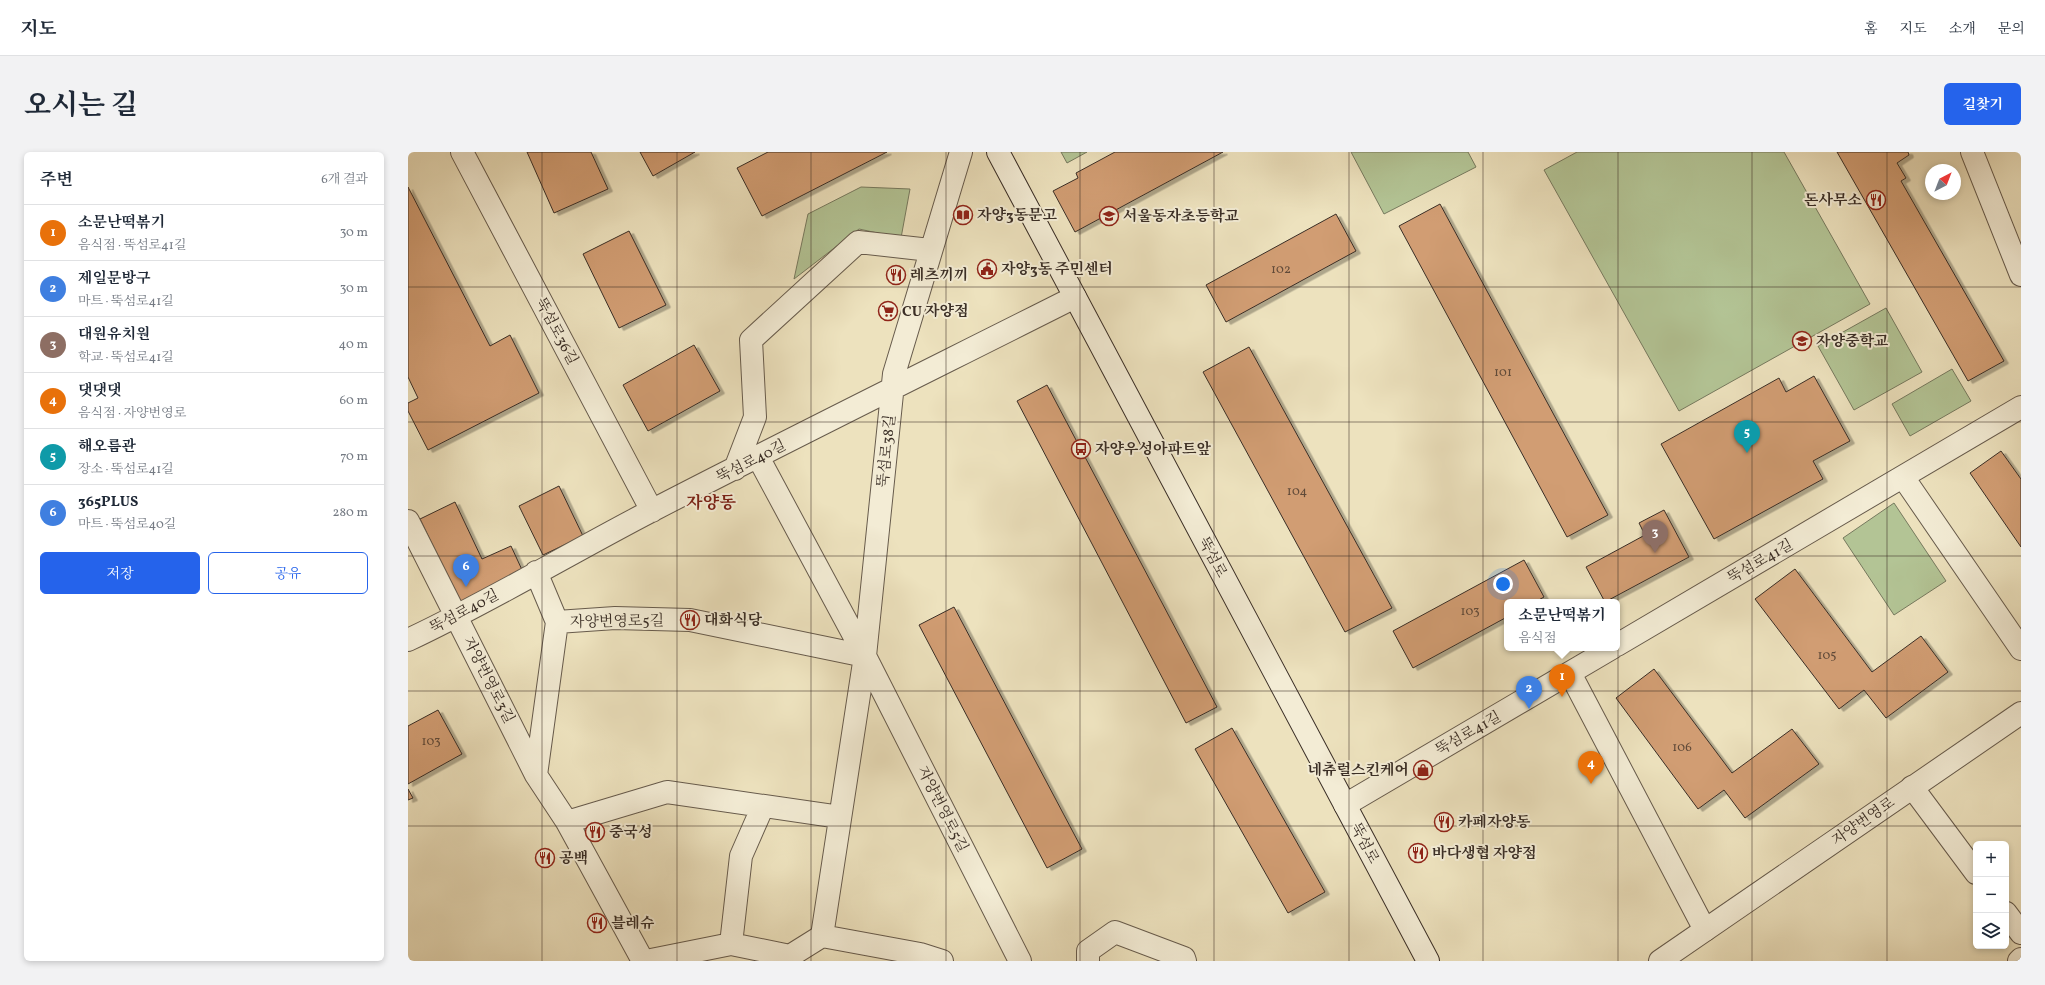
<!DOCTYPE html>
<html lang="ko">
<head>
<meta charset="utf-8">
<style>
  :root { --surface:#fff; --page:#f2f2f3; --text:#1f2937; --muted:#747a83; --line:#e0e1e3; --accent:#2563eb }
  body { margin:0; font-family:Vollkorn,"Noto Serif KR",serif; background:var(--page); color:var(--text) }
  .controls { position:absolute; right:12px; bottom:12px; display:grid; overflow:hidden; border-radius:6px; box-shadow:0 2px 6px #0003 }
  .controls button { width:36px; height:36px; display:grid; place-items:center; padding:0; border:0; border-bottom:1px solid var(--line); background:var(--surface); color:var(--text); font:20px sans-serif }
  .compass { position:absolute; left:1517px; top:12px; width:36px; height:36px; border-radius:50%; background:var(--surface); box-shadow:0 2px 6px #0003; rotate:42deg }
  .you { position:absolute; left:1095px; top:432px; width:14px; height:14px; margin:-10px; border:3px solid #fff; border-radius:50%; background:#1a73e8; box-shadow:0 0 0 6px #1a73e833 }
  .badge { display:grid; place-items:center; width:26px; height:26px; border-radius:50%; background:var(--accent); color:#fff; font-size:13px; font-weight:700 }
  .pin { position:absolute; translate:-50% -33px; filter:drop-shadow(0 1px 2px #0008) }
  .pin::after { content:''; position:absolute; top:21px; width:14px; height:12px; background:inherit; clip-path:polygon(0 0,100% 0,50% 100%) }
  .popup { position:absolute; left:1096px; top:447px; width:116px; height:52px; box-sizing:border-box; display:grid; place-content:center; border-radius:6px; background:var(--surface); filter:drop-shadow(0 1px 3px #0005); font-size:13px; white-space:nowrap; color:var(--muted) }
  .popup b { font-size:15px; color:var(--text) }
  .popup::after { content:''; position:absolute; left:50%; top:100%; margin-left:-8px; border:8px solid transparent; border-top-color:var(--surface) }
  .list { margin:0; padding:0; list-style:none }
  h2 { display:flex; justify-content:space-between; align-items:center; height:52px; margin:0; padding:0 16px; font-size:17px }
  h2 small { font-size:13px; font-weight:400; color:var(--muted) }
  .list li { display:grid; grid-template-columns:26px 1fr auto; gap:12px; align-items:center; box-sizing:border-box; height:56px; padding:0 16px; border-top:1px solid var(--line) }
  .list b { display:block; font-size:15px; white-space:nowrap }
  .list p { margin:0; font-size:13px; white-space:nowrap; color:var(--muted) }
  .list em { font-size:13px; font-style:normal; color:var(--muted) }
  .actions { display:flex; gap:8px; padding:12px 16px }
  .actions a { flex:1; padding:9px 0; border:1px solid var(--accent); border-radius:6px; text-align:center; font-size:14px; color:var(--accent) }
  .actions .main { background:var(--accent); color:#fff }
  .icon { flex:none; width:22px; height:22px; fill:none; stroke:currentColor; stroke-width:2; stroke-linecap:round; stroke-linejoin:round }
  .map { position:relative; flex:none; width:1613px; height:809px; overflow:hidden; border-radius:6px }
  header { display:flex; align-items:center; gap:24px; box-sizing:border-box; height:56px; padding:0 20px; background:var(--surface); border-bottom:1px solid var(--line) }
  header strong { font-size:19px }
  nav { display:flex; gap:22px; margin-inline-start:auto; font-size:14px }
  .intro { display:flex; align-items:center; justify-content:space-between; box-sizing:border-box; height:96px; padding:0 24px }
  h1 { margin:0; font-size:28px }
  .button { padding:10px 18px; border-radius:6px; background:var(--accent); color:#fff; font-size:14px; font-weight:700 }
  main { display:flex; gap:24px; padding:0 24px }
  aside { flex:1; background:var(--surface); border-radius:6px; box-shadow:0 2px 6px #0003 }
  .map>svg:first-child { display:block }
  .green { fill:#b3c495; stroke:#76795e }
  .building { fill:#d19d73; stroke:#3a2e26; filter:url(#shadow) }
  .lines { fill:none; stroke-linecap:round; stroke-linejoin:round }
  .minor-casing { stroke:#675b4c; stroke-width:24 }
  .tertiary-casing { stroke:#675b4c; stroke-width:24 }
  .secondary-casing { stroke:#3a2e26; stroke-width:24 }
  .minor { stroke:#f3ecd5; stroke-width:22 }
  .tertiary { stroke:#f3ecd5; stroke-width:22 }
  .secondary { stroke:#f3ecd5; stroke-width:22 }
  .grid { fill:none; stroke:#3a2e26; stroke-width:1; stroke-opacity:0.55 }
  .labels { text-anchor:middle; stroke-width:4; stroke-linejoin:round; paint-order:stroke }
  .number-label { font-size:13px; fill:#604a39 }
  .poi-label { font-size:15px; font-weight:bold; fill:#3a2e26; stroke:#f3ecd5; text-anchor:start }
  .street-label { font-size:15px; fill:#3a2e26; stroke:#f3ecd5 }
  .quarter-label { font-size:17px; font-weight:bold; fill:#7a1f14; stroke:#f3ecd5 }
</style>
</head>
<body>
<header>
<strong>지도</strong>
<nav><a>홈</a><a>지도</a><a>소개</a><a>문의</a></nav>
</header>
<div class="intro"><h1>오시는 길</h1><a class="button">길찾기</a></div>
<main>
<aside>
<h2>주변<small>6개 결과</small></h2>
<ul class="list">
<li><span class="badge" style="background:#e8710a">1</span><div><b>소문난떡볶기</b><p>음식점 · 뚝섬로41길</p></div><em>30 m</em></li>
<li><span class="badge" style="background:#3f7fe0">2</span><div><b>제일문방구</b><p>마트 · 뚝섬로41길</p></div><em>30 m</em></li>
<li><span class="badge" style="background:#8d6e63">3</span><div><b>대원유치원</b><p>학교 · 뚝섬로41길</p></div><em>40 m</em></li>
<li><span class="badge" style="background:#e8710a">4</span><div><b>댓댓댓</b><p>음식점 · 자양번영로</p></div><em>60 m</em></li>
<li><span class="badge" style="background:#0f9aa8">5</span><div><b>해오름관</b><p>장소 · 뚝섬로41길</p></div><em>70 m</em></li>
<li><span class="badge" style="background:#3f7fe0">6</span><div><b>365PLUS</b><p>마트 · 뚝섬로40길</p></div><em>280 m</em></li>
</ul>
<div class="actions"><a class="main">저장</a><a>공유</a></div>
</aside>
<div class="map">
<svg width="1613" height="809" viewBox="0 0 1613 809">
  <defs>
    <filter id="shadow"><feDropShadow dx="4.5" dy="2.5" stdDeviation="0" flood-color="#0004"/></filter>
  </defs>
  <rect width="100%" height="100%" fill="#ede2be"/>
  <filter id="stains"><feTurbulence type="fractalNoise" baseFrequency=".005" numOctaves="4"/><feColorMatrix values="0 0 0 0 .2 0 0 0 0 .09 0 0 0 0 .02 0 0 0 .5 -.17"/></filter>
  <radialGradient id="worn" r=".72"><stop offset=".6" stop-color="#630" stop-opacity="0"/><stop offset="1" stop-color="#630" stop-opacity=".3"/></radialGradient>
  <path class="green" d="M653 0H679L659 11Z
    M943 0H1060L1068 15 976 62Z
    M1169 0H1376L1462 152 1271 259 1136 18Z
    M453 35 502 37 493 86 451 77 386 127 400 62Z
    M1478 156 1514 220 1446 258 1410 194Z
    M1544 217 1563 249 1502 284 1484 252Z
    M1486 351 1538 429 1486 463 1435 386Z"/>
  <path class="building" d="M119 0H183L200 37 146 61Z
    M232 0H287L245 24Z
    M360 0H479L354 64 329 16Z
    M707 0H815L667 80 645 39 670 26 668 21Z
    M1429 0H1500L1501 3 1489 11 1498 26 1493 29 1596 209 1560 229Z
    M0 35 82 194 102 183 131 241 20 298 0 259V251L10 246 0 225Z
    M1032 52 1200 363 1159 385 991 74Z
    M928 62 948 99 818 170 798 133Z
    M221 79 258 153 211 176 175 102Z
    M286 193 312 239 240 279 215 233Z
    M841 195 984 456 937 480 795 220Z
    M1406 224 1442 289 1405 309 1415 327 1306 387 1253 292 1371 226 1378 240Z
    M639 233 809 555 778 571 609 249Z
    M1593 299 1613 327V395L1562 321Z
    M151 334 175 384 135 403 111 354Z
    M47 350 74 407 103 394 115 420 52 450 12 367Z
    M1256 358 1281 405 1197 450 1178 415 1237 383 1231 371Z
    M1116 408 1136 445 1127 450H1099V465L1005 516 985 479Z
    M1387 417 1464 520 1513 484 1540 520 1478 566 1456 538 1431 557 1347 447Z
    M546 455 674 697 639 716 511 473Z
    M1246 517 1324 621 1384 577 1411 612 1337 666 1316 638 1290 657 1208 546Z
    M30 558 54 602 0 632V574Z
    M824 576 917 740 880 761 787 597Z
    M0 637 5 646 0 648Z"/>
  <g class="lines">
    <g class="minor-casing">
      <path id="minor" d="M54 0 244 359
        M1564 0 1613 123
        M350 305 457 504 612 809
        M327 317 347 265 343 188 450 90 522 98
        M1495 325 1613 497
        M0 369 128 623 159 670 235 809
        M149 470 207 466 282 468 457 504
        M0 488C83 449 162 401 243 359 384 286 526 216 667 145
        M1209 493 1613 255
        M1162 521 1297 778
        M128 623 149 470 128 420
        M1504 635 1568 721
        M937 653 1204 496
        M159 670 259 640 432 665
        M1598 761 1613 781
        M414 784 457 504 486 222 553 0
        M323 792 333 704 355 654
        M238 809 323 792 382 804 414 784 512 802 534 809
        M680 809V799L707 780 776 806 777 809
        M1611 809 1613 807"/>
    </g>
    <g class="tertiary-casing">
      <path id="tertiary" d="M1252 809 1613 561"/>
    </g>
    <g class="secondary-casing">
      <path id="secondary" d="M590 0 1020 809"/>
    </g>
    <use href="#minor" class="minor"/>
    <use href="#tertiary" class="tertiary"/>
    <use href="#secondary" class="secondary"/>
  </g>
  <path class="grid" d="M134 0V809M269 0V809M403 0V809M538 0V809M672 0V809M806 0V809M941 0V809M1075 0V809M1210 0V809M1344 0V809M1479 0V809M0 135H1613M0 270H1613M0 404H1613M0 539H1613M0 674H1613"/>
  <defs>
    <g id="restaurant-ring" transform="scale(1)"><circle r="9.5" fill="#f3ecd5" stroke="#8f2418" stroke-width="1.5"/><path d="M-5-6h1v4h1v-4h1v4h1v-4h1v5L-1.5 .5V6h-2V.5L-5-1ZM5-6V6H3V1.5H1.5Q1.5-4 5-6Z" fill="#8f2418"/></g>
    <g id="library-ring" transform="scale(1)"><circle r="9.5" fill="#f3ecd5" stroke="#8f2418" stroke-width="1.5"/><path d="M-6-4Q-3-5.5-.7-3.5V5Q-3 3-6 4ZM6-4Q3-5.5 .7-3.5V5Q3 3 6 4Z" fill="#8f2418"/></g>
    <g id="school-ring" transform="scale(1)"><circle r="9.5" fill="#f3ecd5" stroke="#8f2418" stroke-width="1.5"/><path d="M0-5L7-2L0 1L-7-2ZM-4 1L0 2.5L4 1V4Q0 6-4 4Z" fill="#8f2418"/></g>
    <g id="civic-ring" transform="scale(1)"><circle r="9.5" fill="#f3ecd5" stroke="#8f2418" stroke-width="1.5"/><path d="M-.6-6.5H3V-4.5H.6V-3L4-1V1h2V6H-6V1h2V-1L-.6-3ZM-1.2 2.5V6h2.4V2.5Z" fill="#8f2418"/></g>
    <g id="supermarket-ring" transform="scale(1)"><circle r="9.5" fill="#f3ecd5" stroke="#8f2418" stroke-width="1.5"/><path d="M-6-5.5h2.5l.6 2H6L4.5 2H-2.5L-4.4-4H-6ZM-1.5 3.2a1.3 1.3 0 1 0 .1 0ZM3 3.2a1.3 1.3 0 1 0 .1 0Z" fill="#8f2418"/></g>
    <g id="bus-ring" transform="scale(1)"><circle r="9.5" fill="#f3ecd5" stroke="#8f2418" stroke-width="1.5"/><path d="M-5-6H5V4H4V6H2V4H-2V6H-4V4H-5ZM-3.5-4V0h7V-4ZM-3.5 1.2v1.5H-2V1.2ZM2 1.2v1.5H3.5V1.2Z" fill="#8f2418"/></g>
    <g id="shop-ring" transform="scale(1)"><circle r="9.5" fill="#f3ecd5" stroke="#8f2418" stroke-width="1.5"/><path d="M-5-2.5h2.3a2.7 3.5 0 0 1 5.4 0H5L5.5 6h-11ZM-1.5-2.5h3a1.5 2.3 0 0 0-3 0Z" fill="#8f2418"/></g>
  </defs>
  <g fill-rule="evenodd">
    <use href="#restaurant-ring" x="1468" y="48"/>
    <use href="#library-ring" x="555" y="63"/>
    <use href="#school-ring" x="701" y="64"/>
    <use href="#civic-ring" x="579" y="117"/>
    <use href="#restaurant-ring" x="488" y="123"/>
    <use href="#supermarket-ring" x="480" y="159"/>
    <use href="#school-ring" x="1394" y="189"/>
    <use href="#bus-ring" x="673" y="297"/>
    <use href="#restaurant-ring" x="282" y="468"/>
    <use href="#shop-ring" x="1015" y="618"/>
    <use href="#restaurant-ring" x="1036" y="670"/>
    <use href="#restaurant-ring" x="187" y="680"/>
    <use href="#restaurant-ring" x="1010" y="701"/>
    <use href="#restaurant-ring" x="137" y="706"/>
    <use href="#restaurant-ring" x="189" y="771"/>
  </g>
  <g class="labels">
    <g class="number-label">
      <text x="873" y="121">102</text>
      <text x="1095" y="224">101</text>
      <text x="889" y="343">104</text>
      <text x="1062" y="463">103</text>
      <text x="1419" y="507">105</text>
      <text x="23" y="593">103</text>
      <text x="1274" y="599">106</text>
    </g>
    <g class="poi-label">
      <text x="1454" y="53" text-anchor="end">돈사무소</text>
      <text x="569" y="68">자양3동문고</text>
      <text x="715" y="69">서울동자초등학교</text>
      <text x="593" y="122">자양3동 주민센터</text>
      <text x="502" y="128">레츠끼끼</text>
      <text x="494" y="164">CU 자양점</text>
      <text x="1408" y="194">자양중학교</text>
      <text x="687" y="302">자양우성아파트앞</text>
      <text x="296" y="473">대화식당</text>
      <text x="1001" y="623" text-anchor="end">네츄럴스킨케어</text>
      <text x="1050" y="675">카페자양동</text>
      <text x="201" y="685">중국성</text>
      <text x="1024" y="706">바다생협 자양점</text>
      <text x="151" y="711">공백</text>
      <text x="203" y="776">블레슈</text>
    </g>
    <g class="street-label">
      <text transform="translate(149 179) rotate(62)" y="5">뚝섬로36길</text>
      <text transform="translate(478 299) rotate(-84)" y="5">뚝섬로38길</text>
      <text transform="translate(343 309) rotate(-27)" y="5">뚝섬로40길</text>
      <text transform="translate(805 405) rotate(62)" y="5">뚝섬로</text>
      <text transform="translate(1352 409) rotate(-30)" y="5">뚝섬로41길</text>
      <text transform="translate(56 459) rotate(-28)" y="5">뚝섬로40길</text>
      <text transform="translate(209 469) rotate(-1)" y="5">자양번영로5길</text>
      <text transform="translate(81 528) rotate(63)" y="5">자양번영로3길</text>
      <text transform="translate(1060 581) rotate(-30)" y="5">뚝섬로41길</text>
      <text transform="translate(535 657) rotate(63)" y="5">자양번영로5길</text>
      <text transform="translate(1455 669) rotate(-35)" y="5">자양번영로</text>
      <text transform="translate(957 691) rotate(62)" y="5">뚝섬로</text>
    </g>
    <g class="quarter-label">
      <text x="303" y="356">자양동</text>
    </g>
  </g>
  <rect width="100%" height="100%" filter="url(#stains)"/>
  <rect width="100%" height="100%" fill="url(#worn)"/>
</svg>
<div class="controls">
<button>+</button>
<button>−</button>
<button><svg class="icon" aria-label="layers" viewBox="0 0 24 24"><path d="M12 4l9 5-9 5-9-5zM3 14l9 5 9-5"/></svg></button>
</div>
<svg class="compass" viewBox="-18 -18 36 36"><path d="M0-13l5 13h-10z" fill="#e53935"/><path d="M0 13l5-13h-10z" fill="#747a83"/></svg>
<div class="you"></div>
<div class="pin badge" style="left:1154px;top:545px;background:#e8710a">1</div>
<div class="popup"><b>소문난떡볶기</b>음식점</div>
<div class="pin badge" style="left:1121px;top:557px;background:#3f7fe0">2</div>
<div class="pin badge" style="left:1247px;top:401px;background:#8d6e63">3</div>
<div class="pin badge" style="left:1183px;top:632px;background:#e8710a">4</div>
<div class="pin badge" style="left:1339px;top:301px;background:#0f9aa8">5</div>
<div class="pin badge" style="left:58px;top:435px;background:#3f7fe0">6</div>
</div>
</main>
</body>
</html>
